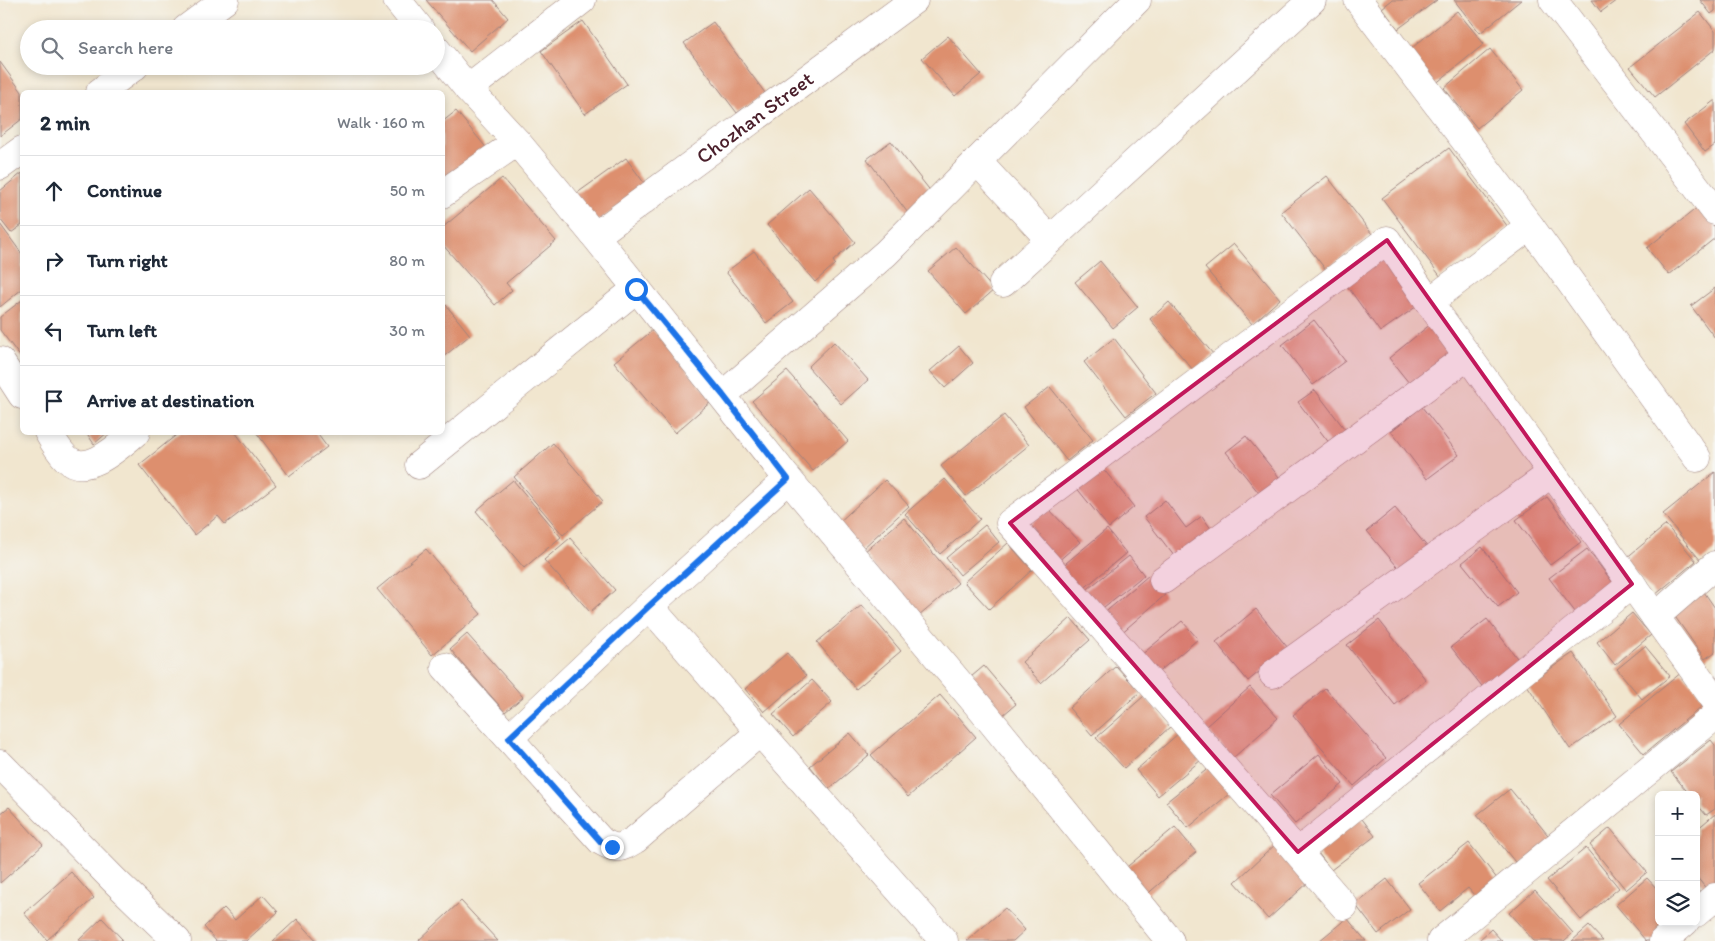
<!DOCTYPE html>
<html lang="en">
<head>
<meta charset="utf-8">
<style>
  :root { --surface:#fff; --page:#f2f2f3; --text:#1f2937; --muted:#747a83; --line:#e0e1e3 }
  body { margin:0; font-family:Itim,sans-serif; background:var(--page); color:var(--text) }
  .controls { position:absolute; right:15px; bottom:15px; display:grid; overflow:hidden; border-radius:8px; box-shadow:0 2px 8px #0003 }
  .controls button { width:45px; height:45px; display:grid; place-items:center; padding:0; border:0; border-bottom:1px solid var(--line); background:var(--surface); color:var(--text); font:25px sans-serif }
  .stop { position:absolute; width:15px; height:15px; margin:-11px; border:4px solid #1a73e8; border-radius:50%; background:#fff }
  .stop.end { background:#1a73e8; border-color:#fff; box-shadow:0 1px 5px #0008 }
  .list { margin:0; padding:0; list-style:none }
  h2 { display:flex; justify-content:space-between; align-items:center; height:65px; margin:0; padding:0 20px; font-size:21px }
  h2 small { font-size:16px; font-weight:400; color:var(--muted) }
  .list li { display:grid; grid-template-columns:32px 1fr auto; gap:15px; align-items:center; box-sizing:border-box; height:70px; padding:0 20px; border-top:1px solid var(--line) }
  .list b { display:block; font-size:19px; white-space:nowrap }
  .list em { font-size:16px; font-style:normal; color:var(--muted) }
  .icon { flex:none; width:28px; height:28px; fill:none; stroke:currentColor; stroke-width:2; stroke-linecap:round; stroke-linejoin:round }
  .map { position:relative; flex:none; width:1715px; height:941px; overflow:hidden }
  .search { position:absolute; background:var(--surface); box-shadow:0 2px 8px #0003; left:20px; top:20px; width:425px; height:55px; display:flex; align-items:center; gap:12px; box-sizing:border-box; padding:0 18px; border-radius:28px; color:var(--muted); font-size:19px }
  .panel { position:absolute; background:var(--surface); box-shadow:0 2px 8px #0003; left:20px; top:90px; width:425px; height:345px; border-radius:8px }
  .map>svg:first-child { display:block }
  .building { fill:#dd8f6e }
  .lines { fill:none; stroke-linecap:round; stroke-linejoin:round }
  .minor-casing { stroke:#9e827d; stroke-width:29 }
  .minor { stroke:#fff; stroke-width:28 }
  .route { stroke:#1a73e8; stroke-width:6 }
  .marked { fill:#c2185b; fill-opacity:0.2; stroke:#c2185b; stroke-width:4; stroke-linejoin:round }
  .labels { text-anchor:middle; stroke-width:4.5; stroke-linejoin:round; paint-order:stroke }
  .street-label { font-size:21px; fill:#4a1f2b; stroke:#f6f6f2 }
</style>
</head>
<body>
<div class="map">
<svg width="1715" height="941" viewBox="0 0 1715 941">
  <rect width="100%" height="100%" fill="#f6f6f2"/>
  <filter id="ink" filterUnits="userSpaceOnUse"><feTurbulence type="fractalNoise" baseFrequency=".02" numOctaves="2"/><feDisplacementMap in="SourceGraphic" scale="10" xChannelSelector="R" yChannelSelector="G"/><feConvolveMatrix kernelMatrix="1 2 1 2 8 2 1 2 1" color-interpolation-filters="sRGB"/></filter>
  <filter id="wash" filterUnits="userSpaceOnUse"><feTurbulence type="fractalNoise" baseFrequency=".0096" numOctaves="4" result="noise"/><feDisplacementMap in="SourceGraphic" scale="20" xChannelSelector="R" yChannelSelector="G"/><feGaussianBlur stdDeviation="1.12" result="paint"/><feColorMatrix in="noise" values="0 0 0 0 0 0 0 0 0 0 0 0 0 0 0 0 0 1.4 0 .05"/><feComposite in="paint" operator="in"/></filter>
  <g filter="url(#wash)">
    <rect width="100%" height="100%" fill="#f1e6cf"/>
    <g id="blocks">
      <path class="building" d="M426 0H493L508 18 470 51Z
        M1392 0H1437L1398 29 1382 8Z
        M1454 0H1521L1480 33Z
        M1592 0H1617L1601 12Z
        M1700 0H1715V11L1711 14Z
        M1457 11 1484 44 1434 85 1407 52Z
        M1700 12 1715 31V49L1655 97 1630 67Z
        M583 21 627 84 585 114 541 51Z
        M713 22 765 93 737 113 684 43Z
        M948 36 981 74 955 96 922 58Z
        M1490 49 1523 90 1477 128 1444 88Z
        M0 62 22 92V119L0 136Z
        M1715 100V145L1705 152 1684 124Z
        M456 111 489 151 442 189V122Z
        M891 141 936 198 911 217 867 159Z
        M1449 148 1508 227 1441 277 1382 198Z
        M626 158 647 187 593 225 573 196Z
        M22 173V225L11 233 0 219V191Z
        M1327 176 1372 234 1326 270 1281 212Z
        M502 178 556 241 506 283 512 290 495 305 442 244V228Z
        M809 188 855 242 833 261 835 264 815 282 767 225Z
        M1698 207 1715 227V238L1669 275 1647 248Z
        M0 224 22 254V289L0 307Z
        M1234 244 1280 299 1252 324 1205 268Z
        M956 247 994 290 966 314 928 271Z
        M754 251 793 302 766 323 726 272Z
        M1384 255 1420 304 1380 332 1345 283Z
        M1100 261 1138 307 1113 328 1075 282Z
        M1715 288V338L1691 306Z
        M22 300V359L0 330V317Z
        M1169 302 1214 355 1194 371 1150 319Z
        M446 305 470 335 442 358V307Z
        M1314 320 1345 361 1313 385 1282 345Z
        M1432 323 1457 354 1413 388 1389 358Z
        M653 330 713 400 675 433 614 362Z
        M1114 338 1156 393 1126 416 1084 362Z
        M834 342 868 380 841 404 808 367Z
        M959 346 973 363 945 388 930 371Z
        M787 371 848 441 813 471 752 401Z
        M1050 387 1093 440 1067 461 1024 407Z
        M1315 390 1347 432 1330 444 1298 402Z
        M1422 407 1459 455 1427 479 1391 431Z
        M1004 415 1029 445 966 496 941 466Z
        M86 432H108L94 444Z
        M180 432H235L276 485 225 524 218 516 194 535 139 465Z
        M256 432H316L327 447 289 476Z
        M1246 436 1283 482 1263 498 1226 452Z
        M553 443 603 501 563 535 514 477Z
        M1101 466 1134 507 1109 528 1075 486Z
        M1715 472V550L1701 561 1663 514Z
        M945 479 980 519 940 554 905 514Z
        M513 480 561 537 524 568 476 511Z
        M885 480 909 506 861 550 837 524Z
        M1547 497 1581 542 1550 565 1516 520Z
        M1165 500 1186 528 1202 516 1214 533 1178 561 1144 517Z
        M1048 508 1080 542 1056 563 1025 529Z
        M1395 508 1429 549 1402 572 1367 531Z
        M904 518 958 583 912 622 864 552Z
        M985 525 999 542 960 575 946 558Z
        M1666 525 1696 561 1655 595 1625 559Z
        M1107 529 1126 553 1081 591 1060 568Z
        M570 538 615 590 590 612 544 560Z
        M1008 543 1032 570 989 609 964 582Z
        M1482 547 1517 592 1498 607 1462 563Z
        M426 549 481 614 432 655 377 589Z
        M1587 549 1617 588 1579 617 1549 578Z
        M1129 556 1144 575 1099 611 1084 592Z
        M1149 575 1165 595 1119 635 1102 615Z
        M1702 589 1715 608V652L1705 659 1671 611Z
        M862 605 901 651 856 689 817 642Z
        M1256 609 1288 648 1248 681 1216 642Z
        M1632 613 1651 635 1615 665 1597 642Z
        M1071 618 1090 640 1041 683 1022 662Z
        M1487 619 1520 662 1485 690 1451 647Z
        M1379 620 1426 680 1395 705 1347 645Z
        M1182 621 1198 639 1155 675 1140 656Z
        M467 634 523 697 505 712 450 649Z
        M1645 646 1670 676 1642 699 1617 669Z
        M787 653 806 676 764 712 745 689Z
        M1573 653 1617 716 1570 749 1527 685Z
        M984 666 1016 704 997 720 965 682Z
        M1116 666 1140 692 1092 735 1069 708Z
        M1682 672 1707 702 1644 754 1619 724Z
        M812 680 832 702 793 737 773 714Z
        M1250 687 1278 718 1233 758 1205 727Z
        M1325 688 1386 758 1354 786 1293 715Z
        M940 695 976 737 908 797 871 755Z
        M1144 696 1171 726 1124 768 1096 738Z
        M850 733 869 755 829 789 810 766Z
        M1178 734 1201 760 1158 796 1136 770Z
        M1711 740 1715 745V809L1706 815 1696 803V795H1690L1671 772Z
        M1319 754 1343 784 1295 824 1270 795Z
        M1215 763 1235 789 1188 828 1166 802Z
        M1510 789 1552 840 1519 867 1477 815Z
        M9 807 43 845 0 883V814Z
        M1715 814V885L1708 891 1696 876V830Z
        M1359 815 1375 836 1331 870 1315 849Z
        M1175 827 1196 852 1144 897 1122 871Z
        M1610 828 1647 872 1626 890 1590 845Z
        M1277 843 1310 881 1268 919 1235 882Z
        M1469 843 1502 885 1480 902 1468 888 1440 911 1418 883Z
        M1586 848 1619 888 1581 920 1547 880Z
        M71 872 94 898 47 940 24 913Z
        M1647 878 1659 891V922H1679L1657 941H1646L1616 905Z
        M1387 879 1410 909 1378 934 1355 904Z
        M1535 890 1573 933 1564 941H1534L1509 913Z
        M263 895 278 912 246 941H216L204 927 224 908 235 920Z
        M461 901 498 941H418Z
        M1005 908 1025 930 1013 941H967Z
        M102 918 122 939 120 941H78Z
        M1347 918 1366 941H1319Z
        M297 919 317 941H273Z
        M1589 926 1603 941H1572Z
        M1491 929 1502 941H1478Z"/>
    </g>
  </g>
  <g filter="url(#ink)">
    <use href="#blocks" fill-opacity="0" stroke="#9e827d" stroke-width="1"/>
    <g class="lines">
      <g class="minor-casing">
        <g id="minor">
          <path d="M397 0 420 29"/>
          <path d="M1358 0 1530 226 1697 458"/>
          <path d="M1553 0 1715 211"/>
          <path d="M186 29 225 0"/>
          <path d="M436 49 468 89 517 142 595 236 788 479 986 715 1170 941"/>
          <path d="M468 89 582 0"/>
          <path d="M100 92 135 66"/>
          <path d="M977 161 1050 240"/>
          <path d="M0 166 22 150"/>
          <path d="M442 194 517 142"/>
          <path id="s1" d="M595 236 914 0"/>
          <path d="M1003 283 1312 0"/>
          <path d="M1429 302 1530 226"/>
          <path d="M0 361 22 395"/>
          <path d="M723 395 886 253 1137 0"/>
          <path d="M48 432C53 441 59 451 66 458 87 478 120 445 136 432"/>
          <path d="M419 465 636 289"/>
          <path d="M1163 580 1468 356"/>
          <path d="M649 606 944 941"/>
          <path d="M1655 617 1715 565"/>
          <path d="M445 667 601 841C618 851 621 848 636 839L760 732"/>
          <path d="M1273 674 1552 473"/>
          <path d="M509 738 649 606 788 479"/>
          <path d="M0 764 114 880 177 941"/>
          <path d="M1298 852 1632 584"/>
          <path d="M1344 906 1097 621 1010 523 1387 240 1429 302 1715 700"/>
          <path d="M1696 913 1715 897"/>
          <path d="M1441 941 1715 716"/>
          <path d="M1663 941 1685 922"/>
        </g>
      </g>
      <use href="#minor" class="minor"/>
    </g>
  </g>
  <g class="lines" filter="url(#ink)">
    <path class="route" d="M612 847 601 842 509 738 649 606 788 479 723 395 636 289"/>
  </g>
  <path class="marked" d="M1387 240 1632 584 1298 852 1010 523Z"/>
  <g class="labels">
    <g class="street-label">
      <text dy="7" stroke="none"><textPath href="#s1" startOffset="199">Chozhan Street</textPath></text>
    </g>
  </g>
</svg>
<div class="controls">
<button>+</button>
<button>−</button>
<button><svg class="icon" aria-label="layers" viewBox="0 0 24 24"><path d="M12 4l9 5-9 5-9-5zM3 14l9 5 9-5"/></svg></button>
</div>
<div class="stop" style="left:636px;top:289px"></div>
<div class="stop end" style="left:612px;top:847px"></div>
<div class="search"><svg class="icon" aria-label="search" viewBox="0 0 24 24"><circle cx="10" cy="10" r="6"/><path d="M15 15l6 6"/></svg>Search here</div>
<section class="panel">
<h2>2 min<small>Walk · 160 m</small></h2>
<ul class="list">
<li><svg class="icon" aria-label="ahead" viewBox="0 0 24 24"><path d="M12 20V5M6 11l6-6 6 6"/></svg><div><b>Continue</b></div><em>50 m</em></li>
<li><svg class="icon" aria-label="right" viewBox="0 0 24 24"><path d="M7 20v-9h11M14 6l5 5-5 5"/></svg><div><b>Turn right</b></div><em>80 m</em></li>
<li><svg class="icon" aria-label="left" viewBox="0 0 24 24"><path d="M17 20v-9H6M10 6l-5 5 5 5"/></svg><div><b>Turn left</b></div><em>30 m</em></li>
<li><svg class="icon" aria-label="arrive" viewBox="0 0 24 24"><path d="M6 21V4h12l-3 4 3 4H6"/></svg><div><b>Arrive at destination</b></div></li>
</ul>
</section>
</div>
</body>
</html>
